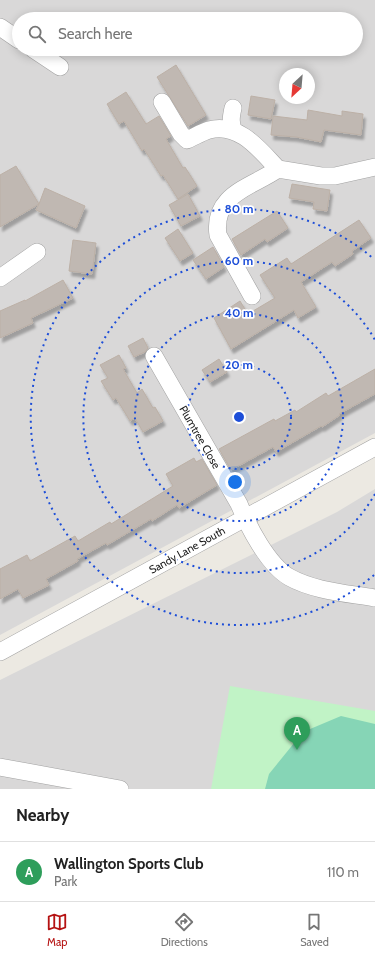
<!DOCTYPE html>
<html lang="en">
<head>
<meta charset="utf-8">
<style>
  :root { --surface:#fff; --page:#f2f2f2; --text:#222; --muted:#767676; --line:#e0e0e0; --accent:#b51212 }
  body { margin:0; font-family:Cabin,sans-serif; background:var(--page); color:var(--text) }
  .compass { position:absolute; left:279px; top:68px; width:36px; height:36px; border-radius:50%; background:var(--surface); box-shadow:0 2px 10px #0003; rotate:206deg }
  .you { position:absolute; left:235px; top:482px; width:14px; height:14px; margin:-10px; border:3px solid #fff; border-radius:50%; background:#1a73e8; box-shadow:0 0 0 6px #1a73e833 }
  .badge { display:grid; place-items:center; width:26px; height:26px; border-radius:50%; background:var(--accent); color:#fff; font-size:13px; font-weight:700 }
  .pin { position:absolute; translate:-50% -33px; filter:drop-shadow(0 1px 2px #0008) }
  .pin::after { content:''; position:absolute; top:21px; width:14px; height:12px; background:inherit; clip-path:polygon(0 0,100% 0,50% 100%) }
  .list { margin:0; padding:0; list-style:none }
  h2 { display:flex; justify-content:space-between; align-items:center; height:52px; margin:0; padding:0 16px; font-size:17px }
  h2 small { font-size:13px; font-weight:400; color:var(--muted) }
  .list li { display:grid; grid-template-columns:26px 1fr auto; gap:12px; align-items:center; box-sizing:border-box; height:60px; padding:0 16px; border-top:1px solid var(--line) }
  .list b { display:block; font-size:15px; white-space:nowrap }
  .list p { margin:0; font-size:13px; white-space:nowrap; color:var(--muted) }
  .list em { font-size:13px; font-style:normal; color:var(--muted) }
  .icon { flex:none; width:22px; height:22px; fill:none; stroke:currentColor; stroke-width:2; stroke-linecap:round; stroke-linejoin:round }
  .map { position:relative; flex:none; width:375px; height:789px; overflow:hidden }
  .search { position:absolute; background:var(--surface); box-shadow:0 2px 10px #0003; left:12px; right:12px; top:12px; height:44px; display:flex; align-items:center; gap:10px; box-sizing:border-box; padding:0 14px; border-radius:22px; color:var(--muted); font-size:15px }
  .sheet { height:112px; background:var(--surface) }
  nav { display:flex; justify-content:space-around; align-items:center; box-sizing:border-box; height:56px; border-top:1px solid var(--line); background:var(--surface); font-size:11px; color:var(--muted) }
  nav a { display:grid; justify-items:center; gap:2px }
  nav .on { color:var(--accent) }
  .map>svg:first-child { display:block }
  .residential { fill:#d9d8d8; fill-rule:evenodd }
  .park { fill:#c1f3c6 }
  .pitch { fill:#86d5b6 }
  .building { fill:#c0b8b2; stroke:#bcb0a6; filter:url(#shadow) }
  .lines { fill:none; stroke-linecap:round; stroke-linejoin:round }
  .minor-casing { stroke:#a2a2a2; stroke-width:18 }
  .minor { stroke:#fff; stroke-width:17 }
  .ring { fill:none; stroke:#1d4ed8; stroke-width:2; stroke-dasharray:2 4 }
  .labels { text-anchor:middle; stroke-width:3.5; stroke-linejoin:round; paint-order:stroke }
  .street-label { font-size:11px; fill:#1b1b1b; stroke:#fff }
  .centre { fill:#1d4ed8; stroke:#fff; stroke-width:2 }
  .ring-label { font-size:12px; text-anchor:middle; font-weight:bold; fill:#1d4ed8; stroke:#fff; stroke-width:3.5; stroke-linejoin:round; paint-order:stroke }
</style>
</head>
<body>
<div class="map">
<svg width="375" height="789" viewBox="0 0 375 789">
  <defs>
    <filter id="shadow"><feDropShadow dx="2.5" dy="4.5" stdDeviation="1" flood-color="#0004"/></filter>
  </defs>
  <rect width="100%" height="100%" fill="#ece9e2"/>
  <path class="residential" d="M0 0H375V433L0 635ZM19 19H356V49H19ZM285 74H309V98H285Z
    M375 489V789H0V680L337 512Z"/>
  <path class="park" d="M230 686 375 711V789H211Z"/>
  <path class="pitch" d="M341 716 375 724V789H265L269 774 303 732Z"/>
  <path class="building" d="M176 65 206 115 188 126 157 77Z
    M126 92 146 124 159 116 171 136 166 139 183 168 185 167 197 186 178 199 163 175 161 176 144 149 142 151 124 121 119 124 107 104Z
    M251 96 275 100 271 119 248 115Z
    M308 110 342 116V111L363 114 361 135 324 130 321 142 296 137 271 135 273 116 307 120Z
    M16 166 39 204 45 188 85 206 76 228 36 210 39 204 0 227V175Z
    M292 184 330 190 327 211 313 209 314 202 289 198Z
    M188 194 200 216 181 226 169 205Z
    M277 211 288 228 267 242 265 239 241 255 232 239Z
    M359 220 371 238 352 251 353 254 335 266 332 262 301 282 316 307 298 318 294 310 231 349 214 318 240 301 248 314 275 298 260 275 287 258 291 264Z
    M178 229 193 253 180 261 165 238Z
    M73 240 96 243 92 274 69 271Z
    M213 247 224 267 206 279 193 260Z
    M63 280 73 298 31 318 33 323 0 338V311L25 300V301Z
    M143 338 148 348 145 352 134 357 128 346Z
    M119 355 126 368 123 369 137 393 142 389 153 408 155 407 163 421 143 432 135 418 130 421 116 398 113 400 101 381 108 378 100 365Z
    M219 359 227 372 210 382 202 370Z
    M375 369V394L339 414 340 415 322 427 321 426 276 452 273 447 231 470 219 449 274 419 275 421 295 410 296 412 326 393 328 396Z
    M194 458 196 462 202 459 217 485 179 508 177 505 152 521 151 519 107 545 106 543 77 559 78 561 46 579 49 585 23 598 18 589 0 599V569L27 555 30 561 75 536 78 541 110 522 111 524 173 486 166 474Z"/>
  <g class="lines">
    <g class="minor-casing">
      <path id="minor" d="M0 27 19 40
        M33 49 60 67
        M162 102 181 134 187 140C194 137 202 132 209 130 239 122 260 150 278 169
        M233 108C231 117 230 123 234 131
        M0 278 37 252
        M252 296 218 235C212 194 252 187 278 169L321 176H335L375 167
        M154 356 239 504C248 526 268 565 289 577 314 591 346 593 375 598
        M0 652 375 447
        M0 767 120 789"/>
    </g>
    <use href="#minor" class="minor"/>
  </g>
  <g class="ring">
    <circle cx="239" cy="417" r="52"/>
    <circle cx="239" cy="417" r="104"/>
    <path d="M375 494A156 156 0 1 1 375 340"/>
    <path d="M374 575A208 208 0 1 1 374 259"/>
  </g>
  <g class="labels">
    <g class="street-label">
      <text transform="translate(200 437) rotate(60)" y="4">Plumtree Close</text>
      <text transform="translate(187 550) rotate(-29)" y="4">Sandy Lane South</text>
    </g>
  </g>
  <circle cx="239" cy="417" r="6" class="centre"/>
  <g class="ring-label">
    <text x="239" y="213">80 m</text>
    <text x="239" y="265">60 m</text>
    <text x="239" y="317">40 m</text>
    <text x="239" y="369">20 m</text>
  </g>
</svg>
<svg class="compass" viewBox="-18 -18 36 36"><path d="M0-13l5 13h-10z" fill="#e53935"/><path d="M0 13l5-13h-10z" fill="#767676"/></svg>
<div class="you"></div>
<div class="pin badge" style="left:297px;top:750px;background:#2e9e5b">A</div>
<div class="search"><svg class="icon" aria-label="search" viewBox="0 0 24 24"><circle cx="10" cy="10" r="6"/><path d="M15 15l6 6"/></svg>Search here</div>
</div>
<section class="sheet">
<h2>Nearby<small></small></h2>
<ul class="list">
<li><span class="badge" style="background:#2e9e5b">A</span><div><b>Wallington Sports Club</b><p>Park</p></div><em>110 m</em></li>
</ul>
</section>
<nav>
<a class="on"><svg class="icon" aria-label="map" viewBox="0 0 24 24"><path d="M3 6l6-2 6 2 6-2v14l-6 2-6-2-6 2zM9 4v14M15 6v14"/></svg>Map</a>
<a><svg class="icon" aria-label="directions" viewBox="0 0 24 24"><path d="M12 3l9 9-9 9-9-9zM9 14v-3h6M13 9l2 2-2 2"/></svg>Directions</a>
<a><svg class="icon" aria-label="saved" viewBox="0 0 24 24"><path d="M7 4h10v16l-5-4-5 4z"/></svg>Saved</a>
</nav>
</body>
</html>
